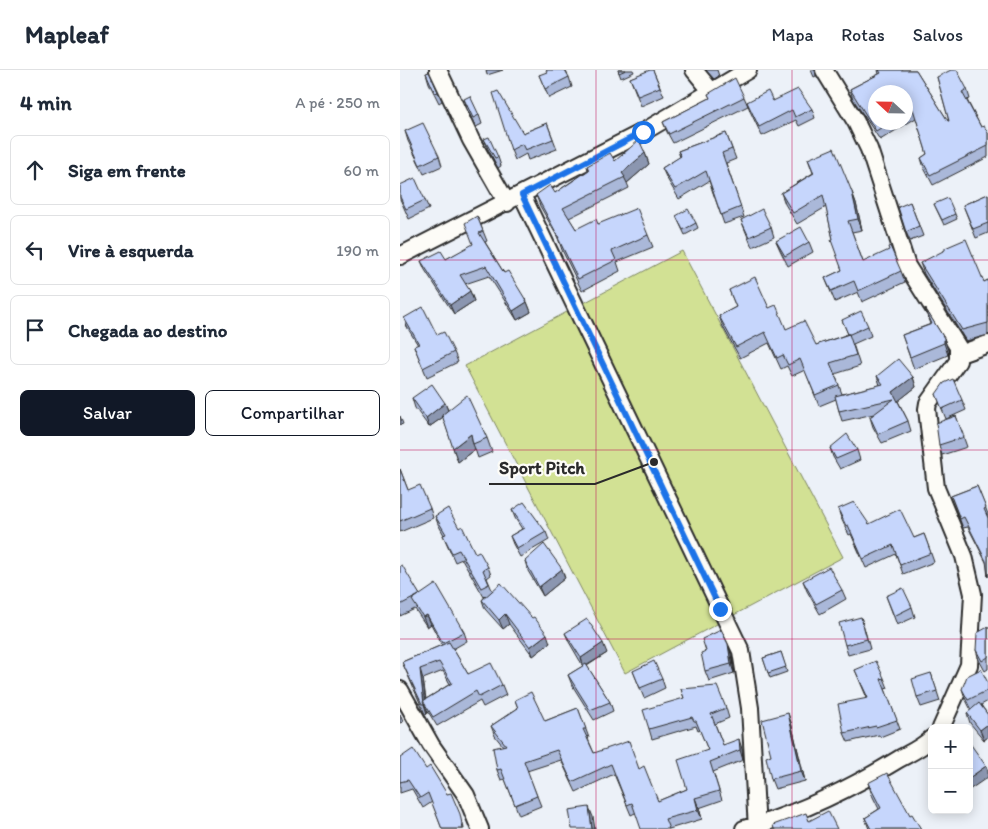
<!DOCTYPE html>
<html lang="pt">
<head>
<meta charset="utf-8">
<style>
  :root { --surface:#fff; --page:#f2f2f3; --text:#1f2937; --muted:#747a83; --line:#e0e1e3; --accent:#111827 }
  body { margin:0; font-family:Itim,sans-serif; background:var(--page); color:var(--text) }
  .controls { position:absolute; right:15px; bottom:15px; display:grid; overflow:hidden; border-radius:8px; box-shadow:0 2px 12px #0003 }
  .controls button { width:45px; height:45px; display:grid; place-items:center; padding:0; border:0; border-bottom:1px solid var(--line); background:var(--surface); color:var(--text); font:25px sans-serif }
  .compass { position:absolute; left:468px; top:15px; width:45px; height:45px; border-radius:50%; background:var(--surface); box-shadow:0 2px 12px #0003; rotate:292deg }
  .stop { position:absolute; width:15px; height:15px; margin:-11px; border:4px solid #1a73e8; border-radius:50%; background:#fff }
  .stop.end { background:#1a73e8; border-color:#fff; box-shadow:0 1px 5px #0008 }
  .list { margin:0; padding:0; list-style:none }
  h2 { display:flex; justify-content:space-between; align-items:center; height:65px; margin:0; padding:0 20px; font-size:21px }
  h2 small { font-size:16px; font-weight:400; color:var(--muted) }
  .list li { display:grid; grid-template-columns:32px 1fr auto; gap:15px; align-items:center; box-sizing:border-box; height:70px; margin:0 10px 10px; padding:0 10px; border:1px solid var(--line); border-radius:8px }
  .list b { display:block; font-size:19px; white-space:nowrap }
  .list em { font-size:16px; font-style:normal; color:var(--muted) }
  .actions { display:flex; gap:10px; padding:15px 20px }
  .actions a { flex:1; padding:11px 0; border:1px solid var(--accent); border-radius:8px; text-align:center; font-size:18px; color:var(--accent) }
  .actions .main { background:var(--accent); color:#fff }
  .icon { flex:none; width:28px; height:28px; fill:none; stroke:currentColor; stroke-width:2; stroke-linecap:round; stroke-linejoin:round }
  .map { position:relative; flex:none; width:588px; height:759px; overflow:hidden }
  header { display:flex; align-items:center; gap:30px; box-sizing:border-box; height:70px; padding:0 25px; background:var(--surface); border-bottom:1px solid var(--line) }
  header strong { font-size:24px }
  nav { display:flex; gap:28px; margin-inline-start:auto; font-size:18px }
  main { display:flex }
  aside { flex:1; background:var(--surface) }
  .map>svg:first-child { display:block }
  .green { fill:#d2e194; stroke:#7e8660 }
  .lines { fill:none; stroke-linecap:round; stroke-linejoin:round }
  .minor-casing { stroke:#2b2b2b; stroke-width:20 }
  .minor { stroke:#fdfcf7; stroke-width:16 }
  .wall { fill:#aab8d9; stroke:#2b2b2b; fill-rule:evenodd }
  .shaded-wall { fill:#8b96b0; stroke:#2b2b2b }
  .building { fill:#c6d6fc; stroke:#2b2b2b }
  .route { stroke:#1a73e8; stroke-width:6 }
  .grid { fill:none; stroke:#c2185b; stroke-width:1; stroke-opacity:0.55 }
  .leader { fill:none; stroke:#2b2b2b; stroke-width:2 }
  .callout-dot { fill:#2b2b2b; stroke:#fdfcf7; stroke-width:2 }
  .callout-label { font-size:18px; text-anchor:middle; font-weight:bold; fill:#2b2b2b; stroke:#fdfcf7; stroke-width:4.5; stroke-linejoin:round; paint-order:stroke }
</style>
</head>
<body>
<header>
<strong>Mapleaf</strong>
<nav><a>Mapa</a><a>Rotas</a><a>Salvos</a></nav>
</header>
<main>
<aside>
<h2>4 min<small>A pé · 250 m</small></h2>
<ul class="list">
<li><svg class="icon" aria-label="ahead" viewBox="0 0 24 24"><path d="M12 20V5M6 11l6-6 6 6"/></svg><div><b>Siga em frente</b></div><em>60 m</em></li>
<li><svg class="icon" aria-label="left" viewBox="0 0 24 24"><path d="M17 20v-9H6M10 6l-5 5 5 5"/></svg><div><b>Vire à esquerda</b></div><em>190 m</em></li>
<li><svg class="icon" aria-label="arrive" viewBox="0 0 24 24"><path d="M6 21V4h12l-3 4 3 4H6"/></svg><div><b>Chegada ao destino</b></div></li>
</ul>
<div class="actions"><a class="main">Salvar</a><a>Compartilhar</a></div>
</aside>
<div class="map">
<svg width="588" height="759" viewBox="0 0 588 759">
  <rect width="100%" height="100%" fill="#ecf1f8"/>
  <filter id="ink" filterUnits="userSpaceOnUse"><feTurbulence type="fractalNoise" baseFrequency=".02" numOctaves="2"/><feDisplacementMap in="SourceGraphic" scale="10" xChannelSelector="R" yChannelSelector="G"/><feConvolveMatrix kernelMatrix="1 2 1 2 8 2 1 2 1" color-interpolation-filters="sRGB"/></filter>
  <g filter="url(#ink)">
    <path class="green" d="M282 181 443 487 225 603 65 296Z"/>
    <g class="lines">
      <g class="minor-casing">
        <path id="minor" d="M38 0 71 70 107 133
          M294 0 312 22
          M424 0 456 52 469 79 507 196 558 277V291L528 333 527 339 536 418 564 486 573 524 569 595 541 658
          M122 125 341 581 350 638 357 759
          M0 186 243 62 348 0
          M560 284 588 274
          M0 620 31 675 66 725 80 759
          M344 759C399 744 450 719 499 689 510 683 523 677 532 668"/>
      </g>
      <use href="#minor" class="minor"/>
    </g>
    <path class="wall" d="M86 0H103L87 5Z
      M218 0H233L234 2 221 8Z
      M253 0 264 26 241 36 230 8Z
      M306 0H317L319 6 314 9Z
      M411 0H415L416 6 414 7Z
      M478 0H516L548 51H549L537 7 567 19 570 29 567 30 581 57 588 63V87L533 115 524 98 521 88 527 84 516 48 480 70 453 29 450 19 479 4ZM506 22V52H476Z
      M26 3 38 22 42 31 39 33 29 13Z
      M139 5 169 7 172 17 149 28Z
      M308 24 344 27 348 36 273 73 267 62 263 52 310 28Z
      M64 29 79 45 82 54 76 57 67 39Z
      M373 31 412 39 415 48 399 56 396 50 362 66 350 41 347 32Z
      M147 53 157 79 128 90 126 84 115 90 111 80 123 63Z
      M5 61 39 86 42 96 24 104 8 71Z
      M326 63 336 89 326 93 344 147 324 154 309 111 279 129 266 107 262 98 280 87 278 81Z
      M84 69 98 87 101 96 98 98 88 79Z
      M245 83 249 94 227 113 229 118 169 148 176 159 198 154 248 165 253 177 217 192 220 201 182 221 162 180 158 168 140 136 136 125 155 123 188 100 187 96 215 91Z
      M408 89 452 122 456 133 462 160 452 162 463 192 501 201 505 212 462 232 458 222 435 232 425 208 442 200 433 169 426 137 397 154 385 134 381 123 413 103Z
      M0 115 25 130 29 139 9 149 0 129Z
      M588 124V163L576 168 563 135Z
      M510 132 523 166 510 171 506 162Z
      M534 134 555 144 557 149 544 155Z
      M77 146 87 171 85 172 104 203 127 232 131 242 117 250 89 206 65 214 70 221 74 231 54 244 25 200 21 191 46 189 73 175Z
      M276 146 296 153 298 158 285 165Z
      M341 150 371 157 374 167 352 177Z
      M376 171 409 172 413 182 388 196 380 180Z
      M520 193 584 212 588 210V265L566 271 524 204Z
      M329 220 369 238 386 259 416 275 448 264 442 250 468 256 471 266 453 274 460 296 435 304 442 324 480 315 477 306 513 307 516 317 498 331 508 351 511 361 482 373 473 357 470 347 474 344 442 351 439 341 436 329 419 336 405 300 392 306 387 296 381 299 369 273 340 288 323 257 319 246 336 237Z
      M525 238 544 268 548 280V285L514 299 502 265 531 254Z
      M4 248 37 265 54 282 58 292 27 307 14 276 18 275 7 257Z
      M536 324 562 330 566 340 546 349Z
      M12 328 45 333 48 340 87 368 92 382 78 388 75 379 58 392 43 347 29 357 15 338Z
      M0 346 3 354 0 355Z
      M556 346 567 377 542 385 539 375Z
      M430 378 457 380 460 390 440 399 433 387Z
      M0 399 8 420 30 438 33 448 0 462Z
      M577 416 588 444V507L587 494 568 457 563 458 551 426Z
      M438 439 469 454 514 468 524 464 534 492 503 504 496 484 466 498 451 464 449 465 441 448Z
      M112 440 146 462 149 470 120 487 113 474 110 466 122 459 115 448Z
      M35 446 59 458 75 483 88 497 91 505 87 508 92 520 150 573 133 586 109 554 103 559 85 539 82 530 86 525 84 527 62 489 55 492 43 465H44L38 454Z
      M125 491 165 508 143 526 128 501Z
      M0 496 20 525 64 562 67 571 53 579 68 604 102 615 106 625 83 637 80 631 37 656 27 640V644H25L2 592 42 575 31 554 27 557 15 539 0 546ZM43 601 50 614 26 629 23 609Z
      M403 511 442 520 446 529 420 544 407 521Z
      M486 526 512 537 515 547 497 555Z
      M461 547 464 557 470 579 448 585 445 575Z
      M588 557V599L585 601 579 590 576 580Z
      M165 563 207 583 187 596 210 632 213 641 194 650 172 615 168 605 183 596 169 572Z
      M328 574 331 584 334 603 309 611 305 601Z
      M381 582 387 602 370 608 363 588Z
      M455 600 484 608 488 618 485 619 500 659 480 667 479 665 448 672 444 663 467 628Z
      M233 601 262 609 265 618 244 628Z
      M531 603 540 631 521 637 517 627Z
      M588 613V631L581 635 588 645V667L584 670 570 653 567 643 571 640 565 628 562 619Z
      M281 619 326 638 329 648 315 654 323 675 342 679 343 690 313 702 322 730 299 738 302 749 269 759 235 743 231 745 214 704 176 722 161 690 127 701 141 736 119 745 105 709 101 710 97 700 103 676 95 666 91 656 118 638 115 630 145 651 178 638 189 668 188 669 194 683 239 699 258 731 287 719 308 680 300 660 298 661 296 656 252 669 249 659 284 628Z
      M0 644 3 652 0 653Z
      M391 652 405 711 375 719 371 709V685Z
      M0 688 63 753 64 759H42L32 732 23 738 12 719 0 723Z
      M468 713 510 745 521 759H469L465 748 479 739 472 725Z"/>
    <path class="shaded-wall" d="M245 83 249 94 227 113 222 103Z
      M452 122 456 133 462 160 458 149Z
      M70 221 74 231 54 244 50 235Z
      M127 232 131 242 117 250 113 241Z
      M544 268 548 280V285L544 273Z
      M513 307 516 317 497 332 493 322Z
      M45 333 49 343 29 357 26 348Z
      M71 364 73 374 75 379 58 392 53 378Z
      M162 499 165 508 143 526 139 517Z
      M105 544 109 554 103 559 99 550Z
      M27 545 31 554 27 557 23 547Z
      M147 564 150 573 133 586 130 577Z
      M203 573 207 583 184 597 181 588Z
      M328 574 331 584 334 603 331 594Z
      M20 599 23 609 26 635 23 631 27 640V644L24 634Z
      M388 643 391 652 405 711 401 701Z
      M588 654V667L584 670 580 660Z
      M339 669 342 679 343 690 340 680Z
      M586 696 588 701V707L569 720V708Z
      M295 728 299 738 302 749 298 740Z
      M189 737 193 747 195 759H192Z"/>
    <path class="building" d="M146 0H165L169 7 145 19 139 5 147 2Z
      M218 0H226L219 3Z
      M250 0H253L260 17 238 26 230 8Z
      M479 0H516L548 51H549L537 7 551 0H557L567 19 562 22 581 57 584 56 588 63V76L530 105 521 88 527 84 513 39 506 43V22H476V52H490L476 61 450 19 481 3Z
      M29 2 38 22 35 23 26 3Z
      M335 8 344 27 269 64 263 52 310 28 308 24Z
      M398 19 412 39 395 47 392 40 359 57 347 32 368 21 373 31Z
      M98 21 123 63 147 53 153 69 125 80 122 74 111 80 93 23Z
      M70 26 79 45 73 48 64 29Z
      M23 53 39 86 20 95 5 61Z
      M326 63 332 79 322 83 341 137 321 145 306 101 275 119 262 98 281 86 278 81Z
      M89 67 98 87 95 88 84 69Z
      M239 70 245 83 222 103 225 107 163 138 176 159 196 149 198 154 237 138 248 165 212 181 216 190 178 209 158 168H159L136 125 150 115 155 123 189 100 187 96 210 83 215 91Z
      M434 78 452 122 458 149 448 151 463 192 489 180 488 177 490 176 501 201 458 221 454 211 431 221 425 208 442 200 431 170 433 169 423 125 393 143 381 123 414 103 408 89Z
      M15 108 25 130 6 139 0 127V115Z
      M588 124V153L573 159 563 135Z
      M548 128 555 144 542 150 534 134Z
      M510 132 519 156 506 162 498 137Z
      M288 139 296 153 283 160 276 146Z
      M362 139 371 157 349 167 341 150Z
      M77 146 83 161 79 163 104 203 108 201 127 232 113 241 86 196 60 205 70 221 50 235 21 191 41 181 46 189 73 174 65 153Z
      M401 157 409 172 385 186 376 171Z
      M566 169 584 212 588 210V253L562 260 520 193 545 180V178Z
      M355 207 369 238 376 235 386 259 404 251 416 275 449 264 456 285 430 293 439 315 415 325 400 289 388 295 383 285 377 288 365 262 336 277 319 246 336 237 329 220Z
      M23 237 37 265 44 262 54 282 23 298 14 276 19 274 4 248Z
      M525 238 544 268V273L510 287 502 265 532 254Z
      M461 241 468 256 450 264H448L442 250Z
      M498 289 513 307 493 322 508 351 478 364 470 347 494 329 439 341 435 326 483 314 477 306Z
      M553 309 562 330 542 339 536 324 544 313Z
      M32 314 45 333 26 348 12 328Z
      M67 325 87 368 73 374 71 364 53 378 42 345Z
      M556 346 564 367 539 375 536 353Z
      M447 364 457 380 436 389 430 378Z
      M0 399 8 420 20 415 30 438 0 451Z
      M577 416 586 438 584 439 588 448V507L586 491 564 447 560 449 551 426Z
      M124 432 146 462 117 479 110 466 124 458 112 440Z
      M454 432 469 454 500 439 514 468 524 464 531 483 500 495 493 475 463 489 448 455 446 456 438 439Z
      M48 438 59 458 62 456 75 483 79 481 88 497 83 500 89 514 81 518 59 480 52 483 43 465 46 464 35 446Z
      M144 474 162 499 139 517 125 491Z
      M2 495 20 525 36 514 64 562 43 573 27 545 23 547 12 530 19 525 0 535V496Z
      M429 497 442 520 416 534 403 511Z
      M101 513 132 548 134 547 147 564 130 577 105 544 99 550 82 530Z
      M503 518 512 537 494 546 486 526Z
      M461 547 467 569 445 575 439 553Z
      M187 549 203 573 181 588 165 563Z
      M588 557V587L582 591 576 580 577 563Z
      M321 560 328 574 331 594 305 601 301 583 306 581 302 569Z
      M49 572 68 604 91 593 102 615 79 627 76 621 33 647 23 631 52 613 39 592 20 599 24 634H22L2 592Z
      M381 582 386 597 368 603 363 588Z
      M254 591 262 609 240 618 233 601Z
      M476 591 484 608 481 609 497 650 476 657V656L444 663 438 634 468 628 455 600Z
      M186 594 210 632 190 640 168 605Z
      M581 599 588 613V620L568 630 562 619 567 606Z
      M531 603 537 621 517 627 512 609Z
      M317 616 326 638 311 644 323 675 339 669 340 680 310 692 319 721 295 728 298 740 265 749 269 759H241L232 733 227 735 211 694 172 712 157 680 124 691 137 726 115 735 101 699 97 700 93 678 106 675 91 656 118 638 115 630 131 622 145 651 178 638 186 659H183L194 683 229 671 239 699 244 696 258 731 287 719 278 690 308 680 296 651H294L292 647 249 659 243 640 284 628 281 619Z
      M579 633 588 645V654L580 660 567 643Z
      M388 643 401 701 371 709 366 687 371 685 362 650Z
      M569 672 586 696 569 708Z
      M13 679 26 699 30 696 47 724 51 723 60 744 63 759H42L28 723 20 728 8 710 0 712V688Z
      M487 703 510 745 512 744 521 759H471L465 748 481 738 468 713Z
      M189 737 192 759H172L169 740Z
      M428 741 437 759H374L373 755 406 743 409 751Z"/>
  </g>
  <g class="lines" filter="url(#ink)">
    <path class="route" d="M243 62 122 125 320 539"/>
  </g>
  <path class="grid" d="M196 0V759M392 0V759M0 190H588M0 380H588M0 569H588"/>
  <path class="leader" d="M254 392L195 414H89"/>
  <circle class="callout-dot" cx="254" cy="392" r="5"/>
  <g class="callout-label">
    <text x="142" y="404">Sport Pitch</text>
  </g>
</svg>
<div class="controls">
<button>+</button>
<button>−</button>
</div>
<svg class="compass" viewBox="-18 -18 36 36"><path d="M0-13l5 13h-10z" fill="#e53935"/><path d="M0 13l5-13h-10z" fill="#747a83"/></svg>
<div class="stop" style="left:243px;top:62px"></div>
<div class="stop end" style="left:320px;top:539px"></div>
</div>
</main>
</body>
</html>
